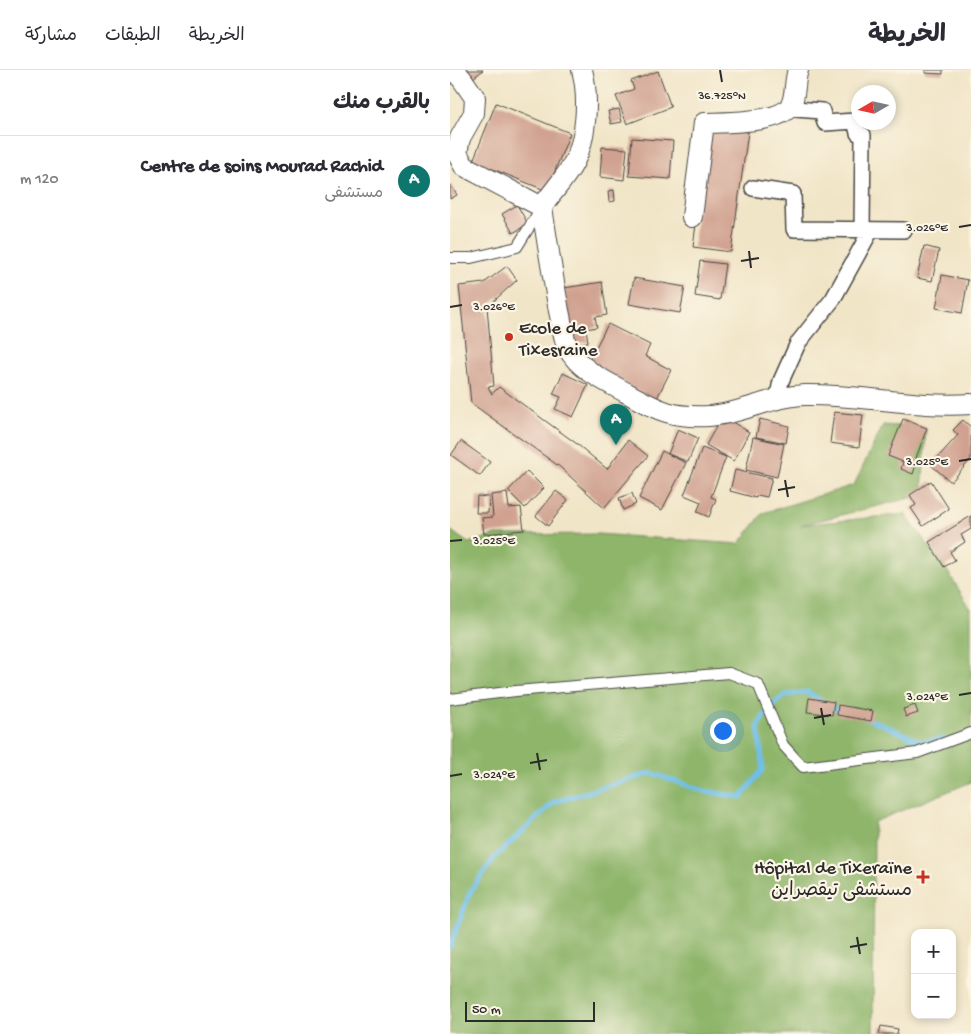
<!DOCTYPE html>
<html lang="ar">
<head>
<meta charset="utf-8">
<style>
  :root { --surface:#fff; --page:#f7f7f7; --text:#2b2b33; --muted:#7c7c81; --line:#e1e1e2; --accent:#0f766e }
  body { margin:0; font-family:"Gochi Hand","Playpen Sans Arabic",sans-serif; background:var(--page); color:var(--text); direction:rtl }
  .controls { position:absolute; right:15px; bottom:15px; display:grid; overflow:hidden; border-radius:10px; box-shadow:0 2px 8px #0003 }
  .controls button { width:45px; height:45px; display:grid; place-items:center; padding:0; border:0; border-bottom:1px solid var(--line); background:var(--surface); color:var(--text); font:25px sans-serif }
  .compass { position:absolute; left:401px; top:15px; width:45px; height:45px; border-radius:50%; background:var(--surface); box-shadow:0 2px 8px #0003; rotate:261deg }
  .scale { position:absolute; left:15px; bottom:12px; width:130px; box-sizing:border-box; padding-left:5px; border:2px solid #2b2b2b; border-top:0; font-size:14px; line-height:18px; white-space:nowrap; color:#2b2b2b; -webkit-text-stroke:4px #fcf5e5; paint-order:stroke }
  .you { position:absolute; left:272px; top:660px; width:18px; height:18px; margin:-12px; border:4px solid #fff; border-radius:50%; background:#1a73e8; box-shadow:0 0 0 8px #1a73e833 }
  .badge { display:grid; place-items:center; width:32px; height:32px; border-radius:50%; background:var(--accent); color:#fff; font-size:16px; font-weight:700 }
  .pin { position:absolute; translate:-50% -41px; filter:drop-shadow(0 1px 2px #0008) }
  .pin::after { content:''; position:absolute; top:26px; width:18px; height:15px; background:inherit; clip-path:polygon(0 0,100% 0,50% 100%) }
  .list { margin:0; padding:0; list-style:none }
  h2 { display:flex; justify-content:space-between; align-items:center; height:65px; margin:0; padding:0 20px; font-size:21px }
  h2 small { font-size:16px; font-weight:400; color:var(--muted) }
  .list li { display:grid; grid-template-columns:32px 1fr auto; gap:15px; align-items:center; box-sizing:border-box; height:90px; padding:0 20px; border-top:1px solid var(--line) }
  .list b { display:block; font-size:19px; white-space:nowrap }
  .list p { margin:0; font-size:16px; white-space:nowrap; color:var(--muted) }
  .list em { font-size:16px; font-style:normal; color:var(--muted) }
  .map { position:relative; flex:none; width:521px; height:964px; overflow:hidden; direction:ltr }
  header { display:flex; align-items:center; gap:30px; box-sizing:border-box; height:70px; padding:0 25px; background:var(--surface); border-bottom:1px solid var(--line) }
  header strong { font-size:24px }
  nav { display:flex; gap:28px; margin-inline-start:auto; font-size:18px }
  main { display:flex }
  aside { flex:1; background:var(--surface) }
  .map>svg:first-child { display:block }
  .forest { fill:#8eb56b; stroke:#5c704b }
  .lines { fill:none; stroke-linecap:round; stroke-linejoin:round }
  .stream { stroke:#6ec0ea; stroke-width:5 }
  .building { fill:#d0a190 }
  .service-casing { stroke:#494742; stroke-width:12 }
  .pedestrian-casing { stroke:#494742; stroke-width:18 }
  .minor-casing { stroke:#494742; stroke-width:22 }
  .service { stroke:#fff; stroke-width:10 }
  .pedestrian { stroke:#fff; stroke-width:15 }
  .minor { stroke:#fff; stroke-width:20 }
  .ticks { fill:none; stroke:#2b2b2b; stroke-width:2 }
  .poi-dot { fill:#c8321e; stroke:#fcf5e5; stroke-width:2 }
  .labels { text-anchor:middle; stroke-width:4.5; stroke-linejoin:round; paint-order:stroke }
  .poi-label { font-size:19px; fill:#2b2b2b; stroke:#fcf5e5; text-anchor:start }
  .ticks-label { font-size:12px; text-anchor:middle; fill:#2b2b2b; stroke:#fcf5e5; stroke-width:4.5; stroke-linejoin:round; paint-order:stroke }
</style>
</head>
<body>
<header>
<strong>الخريطة</strong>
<nav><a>الخريطة</a><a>الطبقات</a><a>مشاركة</a></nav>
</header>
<main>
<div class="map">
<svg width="521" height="964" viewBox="0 0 521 964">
  <rect width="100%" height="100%" fill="#fcf5e5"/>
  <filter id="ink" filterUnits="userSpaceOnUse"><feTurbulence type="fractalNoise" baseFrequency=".02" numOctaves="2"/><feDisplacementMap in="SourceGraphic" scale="10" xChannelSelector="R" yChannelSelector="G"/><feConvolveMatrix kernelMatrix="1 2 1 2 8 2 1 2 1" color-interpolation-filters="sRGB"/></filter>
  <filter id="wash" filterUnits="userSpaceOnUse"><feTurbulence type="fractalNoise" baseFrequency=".0096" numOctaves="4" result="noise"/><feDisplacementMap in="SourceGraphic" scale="20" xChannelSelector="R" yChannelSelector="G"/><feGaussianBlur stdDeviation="1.12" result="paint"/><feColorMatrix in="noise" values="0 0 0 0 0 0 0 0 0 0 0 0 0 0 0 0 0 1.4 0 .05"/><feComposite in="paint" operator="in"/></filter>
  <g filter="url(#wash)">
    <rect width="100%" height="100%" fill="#f1e5c7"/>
    <path class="forest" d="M433 355 476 358 472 425 351 455 455 444 498 502 521 539V712L424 752 423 964H0V460L18 473 46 465 148 464 289 474 313 443 404 415Z"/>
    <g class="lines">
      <path class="stream" d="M415 648 432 654 471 672 494 669
        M0 877 20 822 44 788 104 732 201 703 254 721 291 727 313 699 308 656 319 638 335 625 357 622 383 638 392 641"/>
    </g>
    <g id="blocks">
      <path class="building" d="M14 0H33L22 9Z
        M475 0H493V4L475 3Z
        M208 1 221 37 177 54 166 26 184 19 181 11Z
        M46 33 120 63 97 121 23 91Z
        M169 39 172 52 161 54 158 41Z
        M259 57 298 62 281 182 243 177Z
        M182 68 223 71 220 109 179 106Z
        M152 77 177 79 174 110 150 107Z
        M0 114 7 125 0 129Z
        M164 120 165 131 159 132 158 121Z
        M67 135 78 154 63 163 52 144Z
        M474 176 489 180 482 211 467 208Z
        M250 191 275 194 270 230 245 226Z
        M57 196 67 210 37 237 44 316 38 317 42 324 49 317 127 374 157 399 178 370 198 386 154 438 110 397 21 333 9 216 34 213Z
        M492 205 518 210 512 243 486 238Z
        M184 208 235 217 230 243 179 234Z
        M152 212 157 245 145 247 147 257 136 259 138 272 123 274 114 218Z
        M158 254 200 275 195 286 221 300 206 330 137 294Z
        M113 303 138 315 123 347 105 339 111 327 103 324Z
        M384 342 413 345 409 377 380 373Z
        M272 346 299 362 284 391 256 375Z
        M310 349 339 356 336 373 306 367Z
        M453 349 477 358 466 388 468 389 463 404 451 399 453 392 438 386Z
        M513 350 521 357V389L501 412 481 395 508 365 503 360Z
        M228 359 248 368 238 392 218 384Z
        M303 367 334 374 327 407 296 400Z
        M11 371 40 392 30 406 1 385Z
        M252 378 276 387 261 427 266 429 259 447 247 442 251 432 234 425Z
        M212 381 236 393 212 440 189 428Z
        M285 400 322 408 317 427 307 425 306 428 280 421Z
        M77 401 94 418 75 438 58 421Z
        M481 411 499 439 473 456 461 438 466 435 460 425Z
        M106 421 118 430 98 456 86 446Z
        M57 423 59 438 71 437 74 460 34 464 32 448 43 447 41 425Z
        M182 423 186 434 173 440 169 428Z
        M27 426 39 427 38 443H26Z
        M521 446V459L511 465 515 472 500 482 505 490 494 497 479 472Z
        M359 628 384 632 382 645 357 642Z
        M388 635 423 641 421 651 387 645Z
        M465 635 468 643 456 647 453 639Z
        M431 956 448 959 447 964H429Z"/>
    </g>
  </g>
  <g filter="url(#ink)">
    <use href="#blocks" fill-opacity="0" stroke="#494742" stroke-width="1"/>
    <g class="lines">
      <g class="service-casing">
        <path id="service" d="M0 188H21L67 177 91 138
          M0 629 66 621 279 603 308 614 333 675 353 697 467 683 521 663"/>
      </g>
      <g class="pedestrian-casing">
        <path id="pedestrian" d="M339 37 345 39 372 41 375 53 405 51 408 63 413 65 412 160
          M303 118 343 124 344 159 454 160
          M327 330 331 311 348 273 383 229 421 160"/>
      </g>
      <g class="minor-casing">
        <path id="minor" d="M4 0 12 9 25 28 24 43 10 68 7 83 14 96 92 137
          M132 0C139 26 137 68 124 92 116 108 102 122 92 137 97 172 103 207 109 241 112 253 113 268 118 278 129 300 157 312 177 323 209 341 223 348 259 346 292 344 322 326 355 325 411 324 465 338 521 334
          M242 147 254 53C274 52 330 54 341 35 346 25 344 11 348 0"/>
      </g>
      <use href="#service" class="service"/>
      <use href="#pedestrian" class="pedestrian"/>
      <use href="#minor" class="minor"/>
    </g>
  </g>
  <path class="ticks" d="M270 0 272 12M509 157 521 155M299 181 301 198M291 191 309 188M0 237 12 235M509 391 521 389M335 410 338 427M328 420 345 417M0 471 12 470M509 625 521 623M371 638 374 655M364 648 381 645M87 683 90 700M80 693 97 690M0 706 12 704M407 867 410 884M400 877 417 874"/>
  <g class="poi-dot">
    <circle cx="59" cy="267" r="5"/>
    <path d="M470.5 799.5h5v5h5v5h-5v5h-5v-5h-5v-5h5z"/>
  </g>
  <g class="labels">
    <g class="poi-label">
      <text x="69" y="263">Ecole de<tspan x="69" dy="22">Tixesraine</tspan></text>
      <text x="462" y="803" text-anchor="end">Hôpital de Tixeraïne<tspan x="462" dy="22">مستشفى تيقصراين</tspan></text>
    </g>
  </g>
  <g class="ticks-label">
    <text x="272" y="29">36.725°N</text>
    <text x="477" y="161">3.026°E</text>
    <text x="44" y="240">3.026°E</text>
    <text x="477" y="395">3.025°E</text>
    <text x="44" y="474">3.025°E</text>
    <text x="477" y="630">3.024°E</text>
    <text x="44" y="708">3.024°E</text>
  </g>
</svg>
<div class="controls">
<button>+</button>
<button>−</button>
</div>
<svg class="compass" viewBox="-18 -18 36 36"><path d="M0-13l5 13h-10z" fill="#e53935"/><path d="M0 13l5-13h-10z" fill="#7c7c81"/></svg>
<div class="scale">50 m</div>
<div class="you"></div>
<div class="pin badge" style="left:166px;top:375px">A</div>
</div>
<aside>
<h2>بالقرب منك<small></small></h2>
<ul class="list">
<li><span class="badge">A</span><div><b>Centre de soins Mourad Rachid</b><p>مستشفى</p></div><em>120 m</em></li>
</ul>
</aside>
</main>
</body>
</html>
